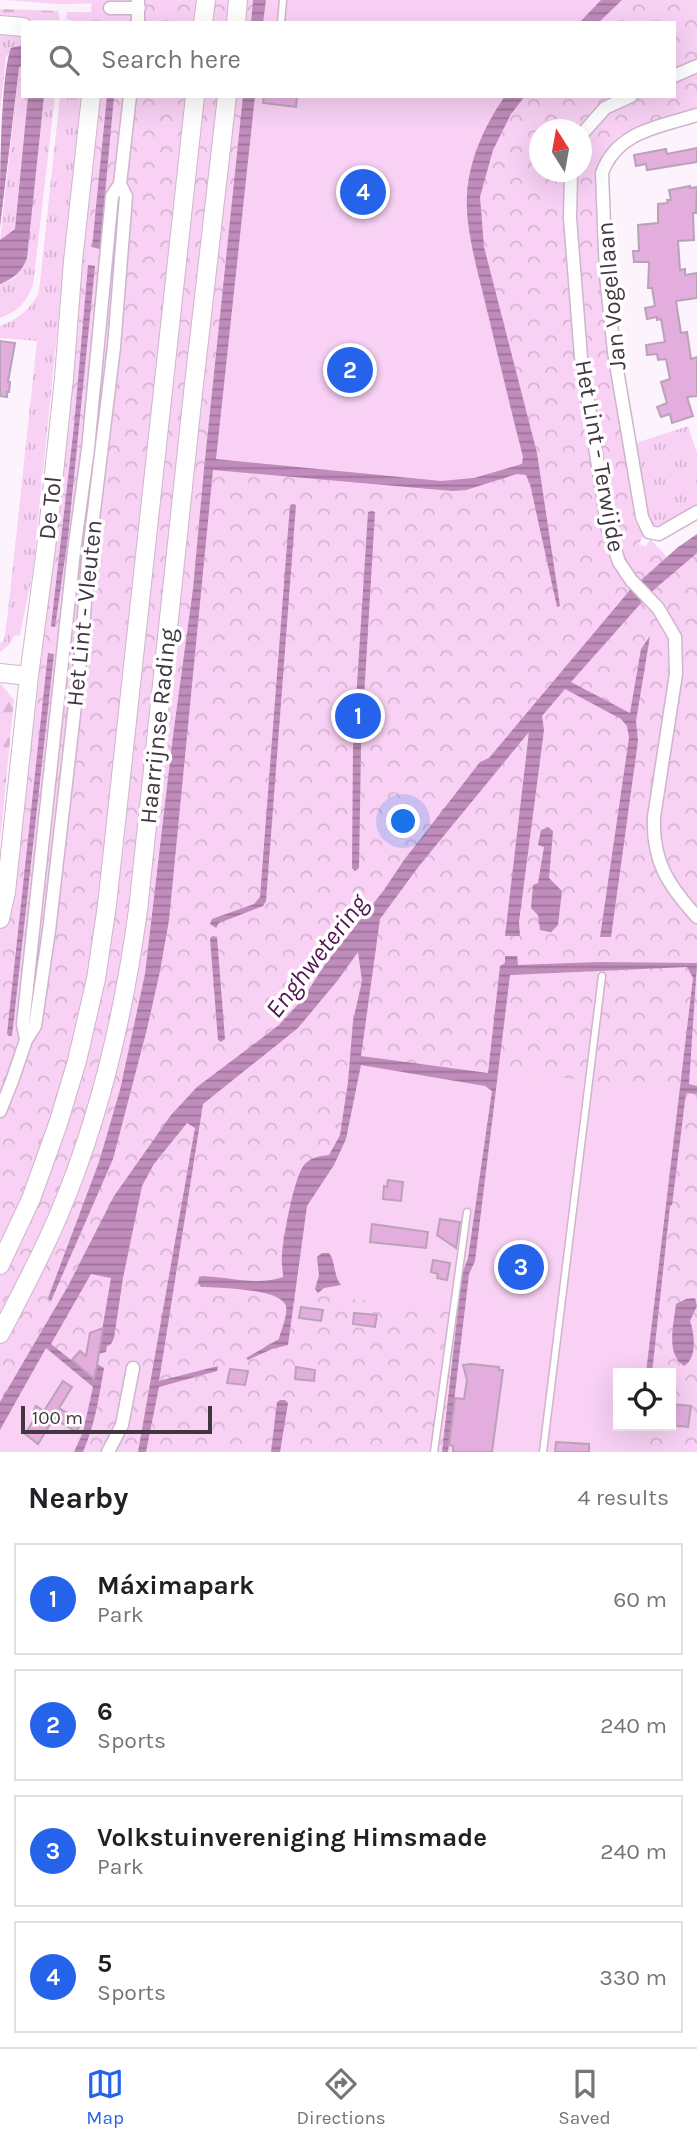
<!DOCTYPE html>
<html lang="en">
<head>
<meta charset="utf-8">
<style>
  :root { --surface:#fff; --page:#f2f2f2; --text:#202124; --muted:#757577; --line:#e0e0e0; --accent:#2563eb }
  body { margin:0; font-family:Karla,sans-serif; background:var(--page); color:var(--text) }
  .controls { position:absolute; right:21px; bottom:21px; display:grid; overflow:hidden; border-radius:0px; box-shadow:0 7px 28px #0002 }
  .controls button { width:63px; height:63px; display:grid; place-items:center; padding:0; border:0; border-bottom:2px solid var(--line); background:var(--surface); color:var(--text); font:35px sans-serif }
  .compass { position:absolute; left:529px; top:119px; width:63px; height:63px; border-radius:50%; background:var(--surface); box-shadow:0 7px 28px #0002; rotate:349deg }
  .scale { position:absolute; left:21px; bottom:18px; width:191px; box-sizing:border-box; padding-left:7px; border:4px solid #413740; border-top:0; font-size:19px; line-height:24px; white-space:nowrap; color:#413740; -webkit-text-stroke:5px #fff; paint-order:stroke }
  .you { position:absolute; left:404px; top:822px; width:24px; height:24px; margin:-18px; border:5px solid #fff; border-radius:50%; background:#1a73e8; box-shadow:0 0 0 10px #1a73e833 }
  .badge { display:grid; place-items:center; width:46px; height:46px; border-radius:50%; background:var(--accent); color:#fff; font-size:23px; font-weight:700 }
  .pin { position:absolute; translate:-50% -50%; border:4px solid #fff; box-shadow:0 2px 7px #0006 }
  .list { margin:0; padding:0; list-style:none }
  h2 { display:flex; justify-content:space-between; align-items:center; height:91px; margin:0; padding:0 28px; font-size:30px }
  h2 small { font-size:23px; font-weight:400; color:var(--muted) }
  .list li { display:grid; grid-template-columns:46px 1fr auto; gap:21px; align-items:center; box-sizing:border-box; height:112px; margin:0 14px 14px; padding:0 14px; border:2px solid var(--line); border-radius:0px }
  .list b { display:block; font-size:26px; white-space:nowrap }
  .list p { margin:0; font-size:23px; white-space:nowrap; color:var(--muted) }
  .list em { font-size:23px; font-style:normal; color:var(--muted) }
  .icon { flex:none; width:38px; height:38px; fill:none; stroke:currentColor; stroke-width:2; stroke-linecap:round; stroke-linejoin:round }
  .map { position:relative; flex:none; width:697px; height:1452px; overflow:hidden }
  .search { position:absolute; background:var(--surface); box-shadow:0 7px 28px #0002; left:21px; right:21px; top:21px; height:77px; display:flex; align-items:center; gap:18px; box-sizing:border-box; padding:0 24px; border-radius:0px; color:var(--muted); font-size:26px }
  .sheet { height:595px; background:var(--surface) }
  nav { display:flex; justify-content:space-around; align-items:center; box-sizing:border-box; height:98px; border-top:2px solid var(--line); background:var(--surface); font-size:19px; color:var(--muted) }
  nav a { display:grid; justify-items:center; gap:4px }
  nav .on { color:var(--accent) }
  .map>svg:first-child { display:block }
  .grass { fill:url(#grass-tufts) }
  .forest { fill:url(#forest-firs) }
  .park { fill:url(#park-crowns); fill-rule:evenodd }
  .garden { fill:#f8d1f4 }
  .water { fill:url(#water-rules) }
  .building { fill:#e3adde; stroke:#baa2b8; stroke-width:2 }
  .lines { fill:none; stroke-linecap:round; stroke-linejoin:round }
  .lane-casing { stroke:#ceb5cc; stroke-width:9 }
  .street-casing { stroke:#ceb5cc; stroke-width:15 }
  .secondary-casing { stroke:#ceb5cc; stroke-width:20 }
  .lane { stroke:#fff; stroke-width:6 }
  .street { stroke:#fff; stroke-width:12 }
  .secondary { stroke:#fff; stroke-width:18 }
  .labels { text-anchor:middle; stroke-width:7; stroke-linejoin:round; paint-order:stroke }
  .street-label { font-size:24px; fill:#413740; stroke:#fff }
  .water-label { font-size:26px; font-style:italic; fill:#531551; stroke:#fff }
</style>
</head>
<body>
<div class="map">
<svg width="697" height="1452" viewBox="0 0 697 1452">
  <defs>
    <pattern id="grass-tufts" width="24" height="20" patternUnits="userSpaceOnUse" patternTransform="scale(1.75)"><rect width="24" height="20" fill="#f8d1f4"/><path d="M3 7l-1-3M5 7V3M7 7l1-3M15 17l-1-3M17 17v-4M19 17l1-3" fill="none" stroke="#d6b4d2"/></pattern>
    <pattern id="forest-firs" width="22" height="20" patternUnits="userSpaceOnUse" patternTransform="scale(1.75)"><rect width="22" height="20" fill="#f8d1f4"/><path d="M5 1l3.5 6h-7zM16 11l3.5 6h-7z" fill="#d6b4d2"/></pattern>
    <pattern id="park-crowns" width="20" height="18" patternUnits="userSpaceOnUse" patternTransform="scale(1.75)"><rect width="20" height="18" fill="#f8d1f4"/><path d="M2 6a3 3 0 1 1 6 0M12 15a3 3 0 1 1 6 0" fill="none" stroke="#d6b4d2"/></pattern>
    <pattern id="water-rules" width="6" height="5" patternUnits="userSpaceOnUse" patternTransform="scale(1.75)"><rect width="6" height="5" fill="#bf8cbb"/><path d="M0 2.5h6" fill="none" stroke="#9d7399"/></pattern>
  </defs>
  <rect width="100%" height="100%" fill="#fdf3fc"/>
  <path class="grass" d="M5 0H131L130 3 56 4Z
    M67 12 128 13 131 23H81L66 19Z
    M0 30 23 34V46H20L6 56 0 111Z
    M21 62 23 63V96H28L15 229 0 240 19 68Z
    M44 96H55L33 285C27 302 17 312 0 318V284L16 277 37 154Z
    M60 96H81L33 570 20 635 14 636 9 645 0 652V644L4 640 8 612 37 341 0 338V326C18 319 31 309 39 292Z
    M688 426 697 453V506L661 530 650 527 633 444Z"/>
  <path class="forest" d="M0 9 58 11 60 20H25L0 18Z
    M0 683 14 700 0 842Z"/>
  <path class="park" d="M92 0H697V107L655 121 619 136 603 156 597 173V220L608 346 635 521 643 536 639 544 646 547 650 539 668 558 677 548 697 534V1452H0V874L41 530 81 96H674V23H90ZM540 130H582V172H540ZM618 1373H671V1426H618Z"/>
  <path class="garden" d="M266 0H601L579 23H263Z
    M255 96H505L478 144 470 170 467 196 472 251 523 457 522 464 474 478 441 481 216 459Z
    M361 1065 485 1086 492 1090 468 1258 462 1274 458 1310 294 1293 307 1206 334 1165 346 1139Z
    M498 1070 679 1091 646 1373H618V1426H640L637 1452H448L469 1274 475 1261Z
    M46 1348 93 1387 83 1432 74 1452H0V1430Z"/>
  <path class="water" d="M253 0H266L263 23H251Z
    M601 0H622L598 23H579Z
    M20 46H23V63L19 68 0 227C0 190 0 76 11 48Z
    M28 96H44L27 258C21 273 14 278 0 284V240L15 229Z
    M107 96H114L100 249 92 247Z
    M243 96H255L216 459 441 481 474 478 522 464 523 457C510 406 498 356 486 306 478 272 465 229 467 195 469 159 485 125 505 96H525L511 114 493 150 480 197 484 247 537 453 560 606 557 607 530 484 526 475 517 474 466 490 452 491 213 470 169 920 160 971 147 1029 113 1159 51 1301 48 1298 99 1162 120 1090 145 974 173 736 193 589 204 469Z
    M88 265 95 266 68 537 55 627 51 626 74 426Z
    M293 504 296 505 266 901 263 906 219 923 216 928 210 924 212 919 254 904 260 897 290 505Z
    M372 511 375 512 361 748 359 868 355 871 352 868 353 748 368 512Z
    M697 534V553L650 593 571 682 630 713 641 649 650 636 636 721 638 741 611 937H600L629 738 627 726 621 719 565 689 542 716 544 730 519 922 520 936H505L529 732 419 866 380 919 361 1056 488 1073 500 966 505 963V956H517L518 965 598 962 697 963 689 1084 697 1086V1094L686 1093 672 1205 670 1206 652 1373H646L693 978 687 967 510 975 475 1261 469 1274 448 1452H442L462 1274 468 1258 492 1091 485 1086 361 1065 346 1139 334 1165 307 1206 288 1345 272 1349 248 1360 246 1358 279 1339C281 1330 288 1315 286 1306 281 1288 217 1288 201 1287L198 1283 199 1277 202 1276C227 1277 260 1286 283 1277 283 1270 281 1262 282 1255 283 1238 294 1177 304 1165 311 1157 320 1156 329 1155L340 1135 348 1082 353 1021 362 981 358 952 338 980 298 1028 203 1104 159 1381 218 1366 217 1371 159 1387 146 1452H138L195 1128 187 1123 154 1164 142 1186 123 1278 114 1338 111 1344 107 1346 106 1352 98 1354 111 1278 91 1274 51 1344 94 1378 97 1364 104 1368C99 1397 95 1425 83 1452H74L83 1432 93 1387 46 1348 0 1430V1402L68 1286 114 1196 171 1115 197 1087 279 1025 302 1000 326 963 384 890 404 860 480 762 489 758 630 590 677 548Z
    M48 653 54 654 12 1036H9L7 1034 10 1006Z
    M548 827 553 831 549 878 562 891 558 925 551 932 540 930 538 915 531 908 533 885 538 883 544 847 538 845 541 830Z
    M213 936 217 937 225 1039 221 1042 218 1040 210 938Z
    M322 1253H329C336 1262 333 1275 341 1285L324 1288 318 1293 315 1289 319 1275 317 1257Z
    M695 1298 697 1306 690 1321C695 1335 697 1359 684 1366 665 1353 674 1324 676 1304L686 1299Z
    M280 1400H285L288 1403 280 1452H271L277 1402Z"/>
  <path class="building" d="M264 96H297L296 107 263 103Z
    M697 148V162L647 170 646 164 636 166 634 155 666 149 667 154Z
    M690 186V188L697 187 696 213H693L694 240 678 241 680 270 685 269V275L697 273V298L676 301 681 333 687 332 691 359 697 357V396L687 397 693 416 672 423 670 414 661 417 657 407 667 403 661 382 670 379 666 359 658 360 657 354 647 355 646 345 665 342 661 319 657 320V317L647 319 645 308 655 306 652 288H648L649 262H634L633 251H639L638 225 658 223V204L668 203 667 200H671L669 190Z
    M0 341 15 343 8 382H10L9 392H7V397L0 396Z
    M388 1180 403 1182 401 1201 383 1199 384 1186 387 1187Z
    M440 1219 460 1222 456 1248 437 1235Z
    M372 1224 428 1232 426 1248 370 1242Z
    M433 1260 450 1263 447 1280 437 1278 438 1274 431 1272Z
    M301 1307 323 1310 321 1321 299 1318Z
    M354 1313 377 1315 375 1327 353 1324Z
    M103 1328 97 1365 94 1379 72 1360 80 1351 86 1356 90 1333Z
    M471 1364 499 1367V1370H503L492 1452H453V1446L449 1445 455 1398 464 1399 467 1380 463 1365Z
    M296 1367 315 1370 314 1381 295 1379Z
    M230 1369 248 1371 245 1385 227 1383Z
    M63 1381 72 1387 59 1408 82 1422 76 1432 54 1418 38 1444 25 1434 35 1418 31 1415 36 1406 44 1411Z
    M671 1404 691 1406 688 1427 671 1425Z
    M556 1442 589 1444V1452H555Z"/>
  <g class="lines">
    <g class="lane-casing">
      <path id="lane" d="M281 23 283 0
        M434 1452 467 1212
        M543 1452 602 976"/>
    </g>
    <g class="street-casing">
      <path id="street" d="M110 8H139
        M138 23V0
        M674 76 697 66
        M697 115C659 127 617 131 602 173L606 275 614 352 642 517 649 532 659 534 697 512
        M582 134 605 108 631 96
        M571 172 570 218 581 357 608 530 619 562 631 580 658 608 675 637 676 674 654 817C652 861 668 885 697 917
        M26 1040 23 1024 74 551 88 449 112 196 120 184 130 96
        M0 1111 12 1081 26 1040 35 1026 49 931 82 644 88 560 114 347 126 196 120 184
        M108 1452 122 1425 133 1368"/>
    </g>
    <g class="secondary-casing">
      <path id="secondary" d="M203 23 206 0
        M236 23 238 0
        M0 25 23 27
        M0 673 29 676
        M0 919 6 892 29 676 47 540 64 378 73 261 91 96
        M0 1265 31 1199 58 1124 77 1061 96 979 107 905 195 96
        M0 1334C21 1294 42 1255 59 1214 100 1118 124 1013 138 910L193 393 227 96"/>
    </g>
    <use href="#lane" class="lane"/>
    <use href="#street" class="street"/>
    <use href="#secondary" class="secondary"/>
  </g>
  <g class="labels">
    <g class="street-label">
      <text transform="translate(611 296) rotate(-95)" y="8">Jan Vogellaan</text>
      <text transform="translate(600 456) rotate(80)" y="8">Het Lint - Terwijde</text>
      <text transform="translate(50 508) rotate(-84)" y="8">De Tol</text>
      <text transform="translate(84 613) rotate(-84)" y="8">Het Lint - Vleuten</text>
      <text transform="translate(158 726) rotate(-84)" y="8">Haarrijnse Rading</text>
    </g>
    <g class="water-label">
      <text transform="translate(316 956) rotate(-52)" y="9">Enghwetering</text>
    </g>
  </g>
</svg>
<div class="controls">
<button><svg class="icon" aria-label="locate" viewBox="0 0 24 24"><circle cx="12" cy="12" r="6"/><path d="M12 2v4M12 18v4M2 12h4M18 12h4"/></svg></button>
</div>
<svg class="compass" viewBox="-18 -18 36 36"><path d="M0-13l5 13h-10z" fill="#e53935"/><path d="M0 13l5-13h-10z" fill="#757577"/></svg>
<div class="scale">100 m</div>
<div class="you"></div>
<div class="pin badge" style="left:358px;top:716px">1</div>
<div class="pin badge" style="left:350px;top:370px">2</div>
<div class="pin badge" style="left:521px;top:1267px">3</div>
<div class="pin badge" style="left:363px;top:192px">4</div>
<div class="search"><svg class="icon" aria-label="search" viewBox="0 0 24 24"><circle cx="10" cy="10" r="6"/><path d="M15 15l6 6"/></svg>Search here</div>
</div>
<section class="sheet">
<h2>Nearby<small>4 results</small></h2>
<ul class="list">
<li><span class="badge">1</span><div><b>Máximapark</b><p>Park</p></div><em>60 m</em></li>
<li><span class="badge">2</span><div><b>6</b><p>Sports</p></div><em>240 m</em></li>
<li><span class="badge">3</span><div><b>Volkstuinvereniging Himsmade</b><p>Park</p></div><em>240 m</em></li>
<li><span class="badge">4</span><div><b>5</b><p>Sports</p></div><em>330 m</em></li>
</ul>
</section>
<nav>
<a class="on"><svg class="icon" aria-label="map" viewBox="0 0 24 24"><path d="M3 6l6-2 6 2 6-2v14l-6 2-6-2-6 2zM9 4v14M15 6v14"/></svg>Map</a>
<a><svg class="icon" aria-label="directions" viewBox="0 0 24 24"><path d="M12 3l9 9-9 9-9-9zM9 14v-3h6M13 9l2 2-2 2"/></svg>Directions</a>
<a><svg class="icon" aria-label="saved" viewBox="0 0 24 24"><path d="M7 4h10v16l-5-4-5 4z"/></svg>Saved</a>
</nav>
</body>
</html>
